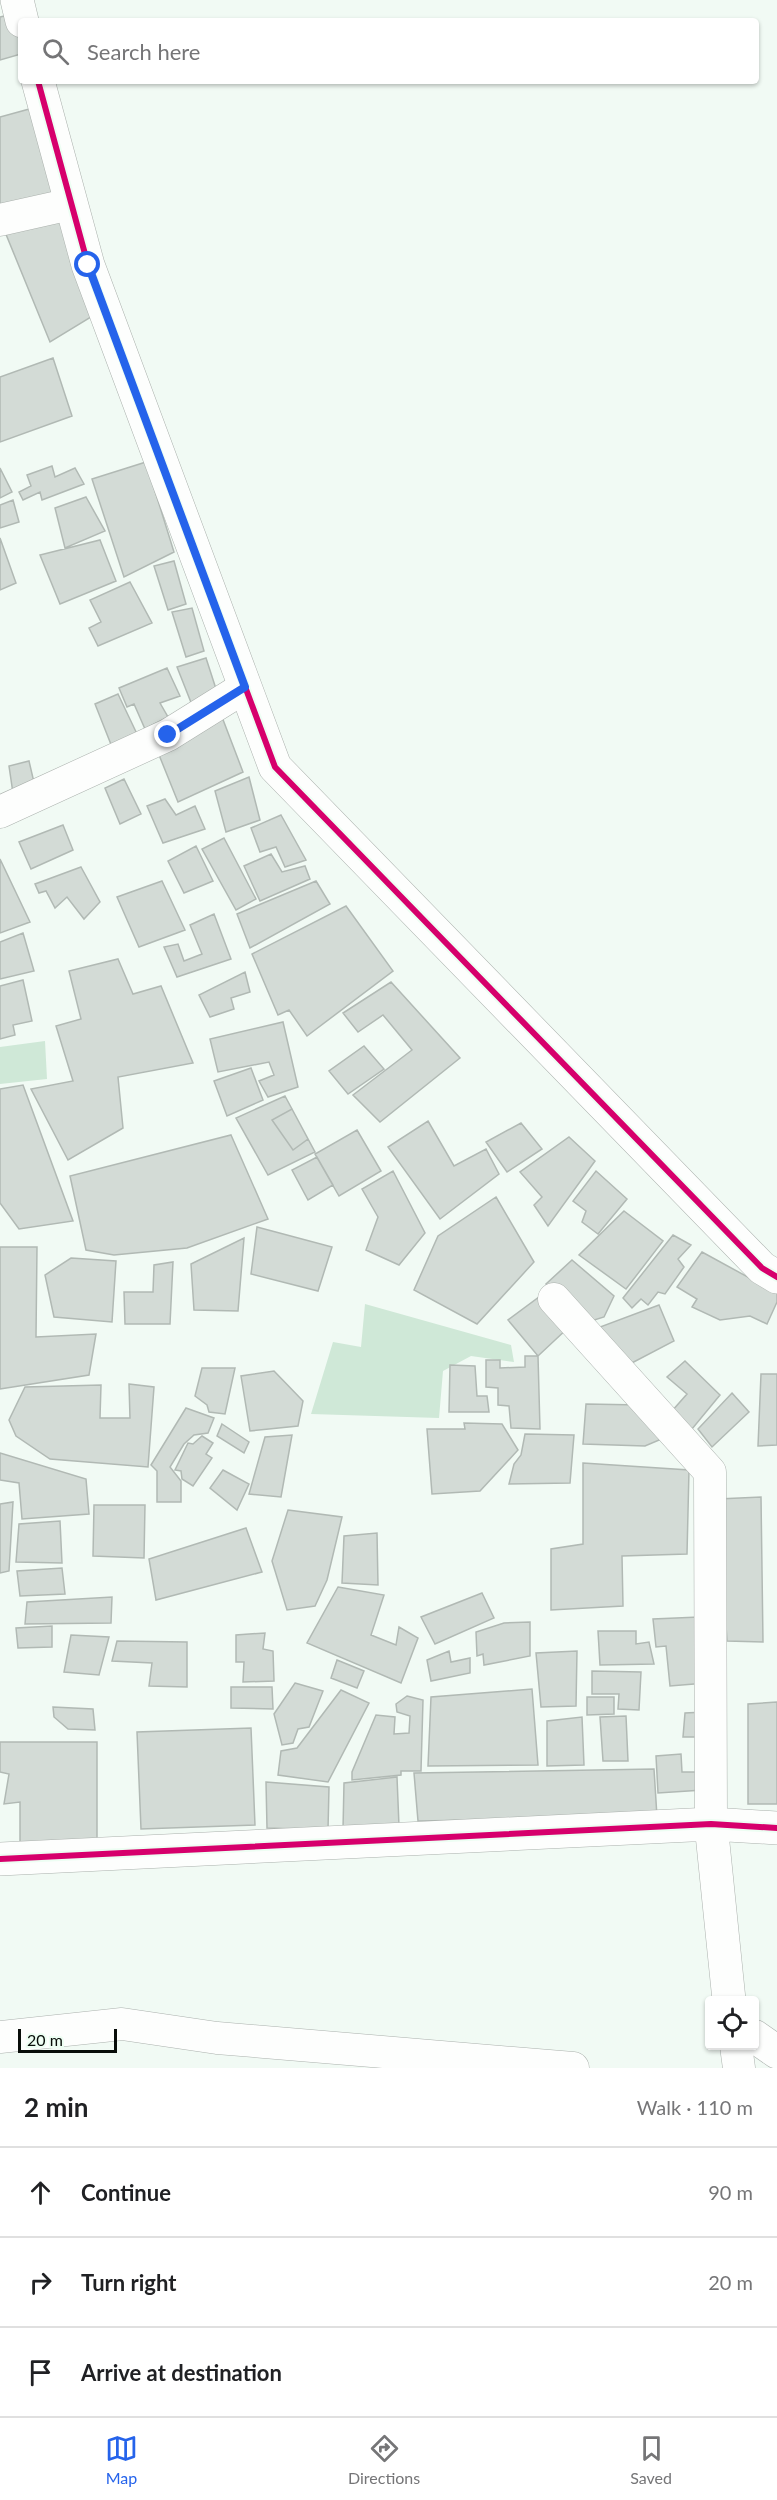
<!DOCTYPE html>
<html lang="en">
<head>
<meta charset="utf-8">
<style>
  :root { --surface:#fff; --page:#f6f6f6; --text:#202124; --muted:#757577; --line:#e0e0e0; --accent:#2563eb }
  body { margin:0; font-family:Lato,sans-serif; background:var(--page); color:var(--text) }
  .controls { position:absolute; right:18px; bottom:18px; display:grid; overflow:hidden; border-radius:6px; box-shadow:0 2px 4px #0004 }
  .controls button { width:54px; height:54px; display:grid; place-items:center; padding:0; border:0; border-bottom:2px solid var(--line); background:var(--surface); color:var(--text); font:30px sans-serif }
  .scale { position:absolute; left:18px; bottom:15px; width:99px; box-sizing:border-box; padding-left:6px; border:3px solid #080d09; border-top:0; font-size:16px; line-height:21px; white-space:nowrap; color:#080d09; -webkit-text-stroke:4px #edfef3; paint-order:stroke }
  .stop { position:absolute; width:18px; height:18px; margin:-14px; border:4px solid #2563eb; border-radius:50%; background:#fff }
  .stop.end { background:#2563eb; border-color:#fff; box-shadow:0 2px 6px #0008 }
  .list { margin:0; padding:0; list-style:none }
  h2 { display:flex; justify-content:space-between; align-items:center; height:78px; margin:0; padding:0 24px; font-size:26px }
  h2 small { font-size:20px; font-weight:400; color:var(--muted) }
  .list li { display:grid; grid-template-columns:39px 1fr auto; gap:18px; align-items:center; box-sizing:border-box; height:90px; padding:0 24px; border-top:2px solid var(--line) }
  .list b { display:block; font-size:22px; white-space:nowrap }
  .list em { font-size:20px; font-style:normal; color:var(--muted) }
  .icon { flex:none; width:33px; height:33px; fill:none; stroke:currentColor; stroke-width:2; stroke-linecap:round; stroke-linejoin:round }
  .map { position:relative; flex:none; width:777px; height:2068px; overflow:hidden }
  .search { position:absolute; background:var(--surface); box-shadow:0 2px 4px #0004; left:18px; right:18px; top:18px; height:66px; display:flex; align-items:center; gap:15px; box-sizing:border-box; padding:0 21px; border-radius:6px; color:var(--muted); font-size:22px }
  .sheet { height:348px; background:var(--surface) }
  nav { display:flex; justify-content:space-around; align-items:center; box-sizing:border-box; height:84px; border-top:2px solid var(--line); background:var(--surface); font-size:16px; color:var(--muted) }
  nav a { display:grid; justify-items:center; gap:3px }
  nav .on { color:var(--accent) }
  .map>svg:first-child { display:block }
  .green { fill:#cfe8d7 }
  .building { fill:#d3dbd6; stroke:#b1b9b4; stroke-width:1.5 }
  .lines { fill:none; stroke-linecap:round; stroke-linejoin:round }
  .street-casing { stroke:#abb1ad; stroke-width:33 }
  .secondary-casing { stroke:#abb1ad; stroke-width:34 }
  .street { stroke:#fdfefd; stroke-width:32 }
  .secondary { stroke:#fdfefd; stroke-width:33 }
  .cycleway-casing { stroke:#edfef3; stroke-width:10 }
  .cycleway { stroke:#d6006c; stroke-width:6 }
  .route { stroke:#2563eb; stroke-width:8 }
</style>
</head>
<body>
<div class="map">
<svg width="777" height="2068" viewBox="0 0 777 2068">
  <rect width="100%" height="100%" fill="#f1faf4"/>
  <path class="green" d="M45 1041 47 1079 0 1084V1047Z
    M365 1304 511 1345 514 1362 471 1356 443 1371 439 1418 311 1414 333 1342 361 1347Z"/>
  <path class="building" d="M16 13 21 36V54L0 60V17Z
    M33 108 64 193 0 211V117Z
    M68 210 96 314 50 342 3 227Z
    M53 358 72 416 0 442V377Z
    M146 462 174 552 124 577 92 479Z
    M52 466 55 477 75 468 84 484 42 500 40 492 23 500 19 492 31 486 27 475Z
    M0 468 12 492 0 498Z
    M86 497 105 531 65 548 55 508Z
    M13 500 19 522 0 528V505Z
    M0 538 16 583 0 590Z
    M100 540 116 581 60 604 40 555Z
    M174 561 186 604 168 610 154 566Z
    M130 582 152 623 98 646 89 628 101 622 90 600Z
    M192 608 204 651 186 657 172 612Z
    M206 658 217 692 192 705 177 667Z
    M167 668 180 696 160 703 168 717 145 729 134 704 127 707 119 688Z
    M118 694 138 736 112 747 95 704Z
    M222 717 243 772 178 802 155 745Z
    M29 761 36 791 14 800 9 766Z
    M249 777 260 820 226 832 215 791Z
    M124 779 141 814 120 824 105 788Z
    M165 799 176 815 195 806 205 829 163 843 147 806Z
    M281 815 306 860 285 867 276 847 260 852 251 828Z
    M63 825 73 850 31 869 19 842Z
    M224 838 256 899 236 910 202 849Z
    M196 846 213 881 184 893 168 861Z
    M271 854 282 872 305 866 310 879 260 901 244 866Z
    M0 859 30 922 0 933Z
    M81 867 100 902 84 919 67 897 55 908 46 891 39 893 35 884Z
    M162 881 185 930 139 947 117 897Z
    M316 881 330 904 250 948 237 914Z
    M346 906 393 971 307 1036 289 1010 278 1015 252 954Z
    M214 914 231 959 177 977 164 947 178 944 184 961 202 954 190 925Z
    M23 933 34 971 0 979V942Z
    M118 959 133 994 161 986 193 1063 118 1077 123 1128 68 1160 31 1089 73 1081 56 1026 81 1019 69 971Z
    M245 972 250 992 231 998 234 1009 210 1017 199 995Z
    M23 980 32 1021 13 1025 15 1035 0 1039V986Z
    M391 982 460 1058 380 1122 353 1095 412 1050 383 1015 358 1032 343 1013Z
    M283 1022 298 1087 268 1097 259 1081 274 1075 269 1062 218 1072 210 1039Z
    M364 1046 384 1069 348 1094 329 1071Z
    M251 1068 263 1100 227 1116 214 1081Z
    M23 1085 73 1221 19 1229 0 1203V1089Z
    M285 1096 315 1152 268 1175 236 1118Z
    M292 1109 308 1139 293 1150 272 1120Z
    M428 1121 454 1166 486 1149 499 1174 440 1219 388 1147Z
    M521 1123 542 1149 507 1172 486 1142Z
    M357 1130 381 1171 339 1196 315 1154Z
    M231 1135 268 1219 187 1248 114 1255 86 1250 70 1176Z
    M569 1137 595 1161 548 1226 534 1205 542 1197 520 1172Z
    M317 1157 333 1185 308 1200 292 1170Z
    M393 1171 425 1233 399 1265 366 1250 378 1217 362 1189Z
    M596 1171 627 1199 598 1234 582 1222 586 1211 573 1201Z
    M496 1197 534 1262 477 1324 414 1290 438 1236Z
    M624 1211 663 1241 626 1289 579 1255Z
    M257 1227 332 1247 318 1291 251 1274Z
    M673 1235 691 1245 678 1259 684 1267 665 1294 658 1292 648 1305 641 1299 632 1308 623 1298Z
    M244 1238 238 1311 194 1310 191 1264Z
    M0 1247H37L36 1337 96 1334 89 1375 0 1389Z
    M702 1252 777 1293V1302L767 1324 750 1316 720 1320 692 1307 697 1299 677 1287Z
    M71 1258 116 1261 112 1322 54 1317 45 1275Z
    M572 1260 614 1296 604 1317 588 1322 546 1284Z
    M173 1262 170 1324H125L124 1292H153L154 1265Z
    M539 1297 570 1326 538 1356 508 1320Z
    M659 1305 674 1341 628 1365 600 1327Z
    M525 1356H538L540 1429 511 1428 509 1406 498 1405V1388L486 1387V1360H500V1368L525 1367Z
    M685 1361 720 1395 692 1429 672 1411 687 1394 667 1377Z
    M450 1365 475 1366 477 1396H487L489 1412H449Z
    M202 1368H235L225 1414 209 1412 207 1405 195 1396Z
    M274 1371 303 1401 298 1426 250 1431 241 1376Z
    M761 1374H777V1445L758 1446Z
    M129 1384 154 1387 148 1467 50 1459 16 1436 9 1420 25 1387 101 1385 100 1418H130Z
    M732 1393 749 1412 712 1447 698 1429Z
    M586 1404 641 1405 671 1435 645 1446 583 1444Z
    M186 1408 214 1418 208 1433 194 1435 184 1444 170 1467 181 1481V1502H157V1471L151 1465Z
    M464 1423 502 1424 518 1450 480 1491 432 1494 427 1429H465Z
    M222 1424 249 1442 244 1453 217 1436Z
    M525 1434 574 1435 570 1483 509 1484 514 1464 521 1455Z
    M292 1435 281 1497 249 1494 265 1437Z
    M202 1436 213 1443 206 1454 212 1458 193 1486 182 1479 181 1471 175 1470 188 1443 193 1444Z
    M0 1453 86 1479 89 1514 22 1519 19 1483 0 1480Z
    M583 1463 689 1470 687 1554 622 1556 623 1606 551 1610V1549L583 1544Z
    M223 1470 249 1484 237 1510 210 1488Z
    M761 1497 763 1642 727 1641 718 1499Z
    M13 1502 9 1571 0 1573V1504Z
    M94 1505H145L144 1558 93 1556Z
    M288 1510 342 1517 327 1580 315 1606 287 1610 272 1561Z
    M60 1521 62 1563 16 1562 19 1524Z
    M246 1528 262 1572 156 1600 149 1559Z
    M377 1533 378 1585 342 1583 344 1536Z
    M62 1568 65 1594 20 1596 17 1571Z
    M338 1587 384 1595 371 1635 396 1645 399 1627 418 1638 401 1683 307 1643Z
    M482 1593 494 1618 435 1644 421 1617Z
    M112 1597 111 1623 25 1624 27 1602Z
    M699 1617 706 1683 670 1686 666 1646 656 1647 653 1619Z
    M530 1622V1656L484 1665 483 1654 477 1656 476 1632 504 1623Z
    M52 1626V1647L18 1648 16 1628Z
    M598 1631H636V1644L649 1642 654 1664 600 1665Z
    M265 1633 263 1649 273 1651 274 1681 243 1682 244 1662H236V1635Z
    M71 1635 109 1637 99 1675 64 1672Z
    M117 1641 187 1642V1687L149 1686 152 1663 112 1661Z
    M449 1651 451 1662 470 1658V1673L431 1681 427 1660Z
    M577 1651 576 1706 541 1707 536 1653Z
    M337 1660 364 1671 357 1688 331 1678Z
    M592 1671 641 1672 639 1710 618 1709 619 1694H592Z
    M295 1683 323 1691 309 1727 298 1729 293 1743 282 1745 274 1714Z
    M231 1687H272L273 1709 231 1708Z
    M532 1689 538 1765 428 1766 431 1697Z
    M341 1690 369 1703 328 1782 278 1775 281 1751 297 1748Z
    M407 1696 423 1700 421 1771H401V1775L352 1780V1772L376 1715 395 1717 394 1734 409 1733 410 1716 397 1712 396 1704Z
    M587 1697H614V1714L587 1715Z
    M777 1702V1804H748V1704Z
    M53 1707 93 1709 95 1730 68 1729 54 1717Z
    M705 1712V1737H683L685 1713Z
    M626 1716 628 1761H603L600 1717Z
    M582 1717 584 1765 547 1766V1721Z
    M251 1728 255 1825 141 1829 137 1732Z
    M0 1742H97V1846L20 1847V1802L4 1804 9 1774 0 1772Z
    M681 1754 682 1772H704L703 1790 658 1793 656 1756Z
    M654 1769 657 1817 418 1821 414 1773Z
    M397 1777 399 1826 343 1829 344 1783Z
    M266 1782 329 1787 328 1830 267 1828Z"/>
  <g class="lines">
    <g class="street-casing">
      <path id="street" d="M0 220 71 204
        M0 812 168 735 245 687
        M554 1299 710 1472 711 1824
        M0 2037 122 2024 217 2038 573 2068
        M736 2046 739 2068"/>
    </g>
    <g class="secondary-casing">
      <path id="secondary" d="M17 0 22 21
        M38 81 88 265 275 767 762 1268 777 1277
        M711 1824 729 2000
        M0 1859 711 1824 777 1828
        M754 2036 777 2052"/>
    </g>
    <use href="#street" class="street"/>
    <use href="#secondary" class="secondary"/>
    <g class="cycleway-casing">
      <path id="cycleway" d="M38 81 88 265 275 767 762 1268 777 1277
        M0 1859 711 1824 777 1828"/>
    </g>
    <use href="#cycleway" class="cycleway"/>
  </g>
  <g class="lines">
    <path class="route" d="M88 265 245 687 168 735"/>
  </g>
</svg>
<div class="controls">
<button><svg class="icon" aria-label="locate" viewBox="0 0 24 24"><circle cx="12" cy="12" r="6"/><path d="M12 2v4M12 18v4M2 12h4M18 12h4"/></svg></button>
</div>
<div class="scale">20 m</div>
<div class="stop" style="left:88px;top:265px"></div>
<div class="stop end" style="left:168px;top:735px"></div>
<div class="search"><svg class="icon" aria-label="search" viewBox="0 0 24 24"><circle cx="10" cy="10" r="6"/><path d="M15 15l6 6"/></svg>Search here</div>
</div>
<section class="sheet">
<h2>2 min<small>Walk · 110 m</small></h2>
<ul class="list">
<li><svg class="icon" aria-label="ahead" viewBox="0 0 24 24"><path d="M12 20V5M6 11l6-6 6 6"/></svg><div><b>Continue</b></div><em>90 m</em></li>
<li><svg class="icon" aria-label="right" viewBox="0 0 24 24"><path d="M7 20v-9h11M14 6l5 5-5 5"/></svg><div><b>Turn right</b></div><em>20 m</em></li>
<li><svg class="icon" aria-label="arrive" viewBox="0 0 24 24"><path d="M6 21V4h12l-3 4 3 4H6"/></svg><div><b>Arrive at destination</b></div></li>
</ul>
</section>
<nav>
<a class="on"><svg class="icon" aria-label="map" viewBox="0 0 24 24"><path d="M3 6l6-2 6 2 6-2v14l-6 2-6-2-6 2zM9 4v14M15 6v14"/></svg>Map</a>
<a><svg class="icon" aria-label="directions" viewBox="0 0 24 24"><path d="M12 3l9 9-9 9-9-9zM9 14v-3h6M13 9l2 2-2 2"/></svg>Directions</a>
<a><svg class="icon" aria-label="saved" viewBox="0 0 24 24"><path d="M7 4h10v16l-5-4-5 4z"/></svg>Saved</a>
</nav>
</body>
</html>
